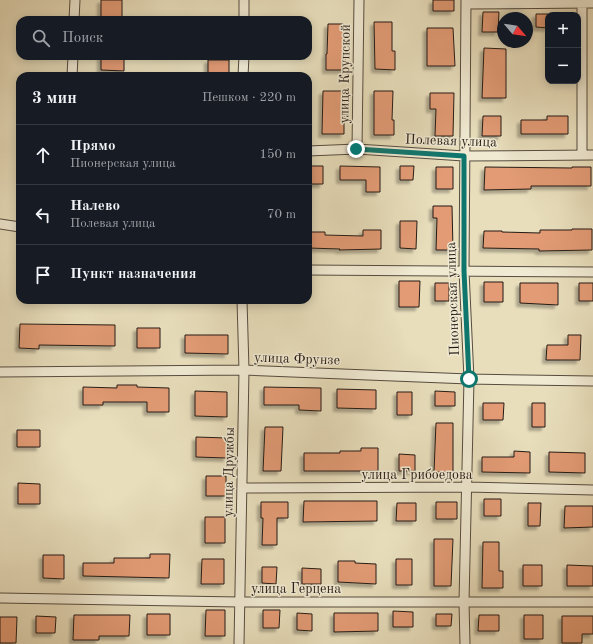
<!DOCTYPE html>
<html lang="ru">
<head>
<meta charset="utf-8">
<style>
  :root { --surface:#171b24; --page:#242831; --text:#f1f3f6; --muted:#9ea1a6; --line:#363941 }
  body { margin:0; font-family:"Old Standard TT",serif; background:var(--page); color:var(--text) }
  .controls { position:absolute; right:12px; top:12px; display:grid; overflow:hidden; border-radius:8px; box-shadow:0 2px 10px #0003 }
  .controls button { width:36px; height:36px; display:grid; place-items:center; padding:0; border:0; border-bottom:1px solid var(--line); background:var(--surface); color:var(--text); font:20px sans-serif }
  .compass { position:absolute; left:497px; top:12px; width:36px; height:36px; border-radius:50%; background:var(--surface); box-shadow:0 2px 10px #0003; rotate:119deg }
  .stop { position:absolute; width:12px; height:12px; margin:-9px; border:3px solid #0f766e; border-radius:50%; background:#fff }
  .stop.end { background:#0f766e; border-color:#fff; box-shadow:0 1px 4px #0008 }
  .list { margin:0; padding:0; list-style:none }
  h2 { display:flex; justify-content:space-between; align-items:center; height:52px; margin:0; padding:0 16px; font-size:17px }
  h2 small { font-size:13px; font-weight:400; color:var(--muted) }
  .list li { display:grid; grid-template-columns:26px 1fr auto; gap:12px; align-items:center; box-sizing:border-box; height:60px; padding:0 16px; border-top:1px solid var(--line) }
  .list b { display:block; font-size:15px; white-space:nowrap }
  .list p { margin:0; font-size:13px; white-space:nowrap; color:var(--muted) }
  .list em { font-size:13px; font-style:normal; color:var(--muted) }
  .icon { flex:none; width:22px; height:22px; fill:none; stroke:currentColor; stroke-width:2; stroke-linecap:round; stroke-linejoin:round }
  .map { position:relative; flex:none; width:593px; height:644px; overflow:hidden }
  .search { position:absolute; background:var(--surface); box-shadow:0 2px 10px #0003; left:16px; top:16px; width:296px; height:44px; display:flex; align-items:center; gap:10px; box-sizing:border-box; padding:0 14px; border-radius:12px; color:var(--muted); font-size:15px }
  .panel { position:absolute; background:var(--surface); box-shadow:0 2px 10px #0003; left:16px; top:72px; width:296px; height:232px; border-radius:12px }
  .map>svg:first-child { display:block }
  .building { fill:#e29b74; stroke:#261b15; filter:url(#shadow) }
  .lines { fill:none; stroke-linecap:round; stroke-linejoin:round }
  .street-casing { stroke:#564c3f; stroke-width:11 }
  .street { stroke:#f0ead3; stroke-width:9 }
  .route { stroke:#0f766e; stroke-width:5 }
  .labels { text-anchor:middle; stroke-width:3; stroke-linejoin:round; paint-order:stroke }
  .street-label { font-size:14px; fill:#261b15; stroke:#f0ead3 }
</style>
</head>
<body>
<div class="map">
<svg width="593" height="644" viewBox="0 0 593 644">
  <defs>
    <filter id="shadow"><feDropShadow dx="-3.5" dy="3.5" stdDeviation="1" flood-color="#0004"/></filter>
  </defs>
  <rect width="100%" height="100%" fill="#e8debc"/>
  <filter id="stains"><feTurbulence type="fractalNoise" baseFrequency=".005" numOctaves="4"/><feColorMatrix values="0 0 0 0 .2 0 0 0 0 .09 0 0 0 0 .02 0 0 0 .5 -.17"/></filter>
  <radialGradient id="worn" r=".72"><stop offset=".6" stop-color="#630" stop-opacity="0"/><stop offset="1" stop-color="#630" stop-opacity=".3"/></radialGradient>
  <path class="building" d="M101 0H122V20H101Z
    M433 0H454V11H433Z
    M483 12H499L498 32H482Z
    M536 14H548V28L536 27Z
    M374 22H392V51H395V70L375 69Z
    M328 24H344V55H345V70H326V54H327Z
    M427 28H453L455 66H427Z
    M484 48 506 49V98H482Z
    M101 56H124V71L101 70Z
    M208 60H229V76H208Z
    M323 91H344V134H322Z
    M374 91H393L392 120H394V135H374Z
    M430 93H454L453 136H435L436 109H430Z
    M483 116H501V136H482Z
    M547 116H568V134H521V120H547Z
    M308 166H323V184H308Z
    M340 166 380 167V192H366V180H340Z
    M400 166H414L413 180H400Z
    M436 167H453V189H436Z
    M485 167 572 168V167H591V186H531V189L484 190Z
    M433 206H452L453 250H436L437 218H433Z
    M400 221H417L416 249 400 248Z
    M572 229H592V250L539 251V249L483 248 484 231H502V232L540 233V230H572Z
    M363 230H381V249L339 250 340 249 308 248V232H325V235L363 236Z
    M399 281H420L419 307H399Z
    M484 282H503V302H484Z
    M435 283H449V301H435Z
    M520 283H558V305L520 303Z
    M579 283H593V301H579Z
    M20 324 115 325V346L39 345V349L19 348Z
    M137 328H160V348H137Z
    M185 335H228V354L185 353Z
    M568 335H581L580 360H546L547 345H568Z
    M117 385H137V387L169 388V412H147V402H103V405H83V387L117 388Z
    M264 387 321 388V411L299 410V405H264Z
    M337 389 376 390V409L337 408Z
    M195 391 227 392V417L195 416Z
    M435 391 455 392V406H435Z
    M397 392H412V415H397Z
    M483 403H504L503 420H483Z
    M532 403H545V427H532Z
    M436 423H453V472H434Z
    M265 427H283L281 471H263Z
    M17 430H40V447H17Z
    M196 437 227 438V458L196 457Z
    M361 448H378V471H304V453H340V451H361Z
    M514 451 530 452V473L482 472V457H514Z
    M549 452 585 453V473L549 472Z
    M399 454 415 455V471H399Z
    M206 476H226V496H206Z
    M18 483 40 484V504H18Z
    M484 499H501V516H484Z
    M304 501H377V521L303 522Z
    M261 502H288V518H277V545H262L263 518H261Z
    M436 502H457V519H436Z
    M397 503H416V521H396Z
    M528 503H541L540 526H528Z
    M565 506H593V527L564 528Z
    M205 517H225V543H205Z
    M434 539H453L451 586H434Z
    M483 542H499V571H503V588H482Z
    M150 554H170L169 578 83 576V563H114V558H150Z
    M43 555H64V579L43 578Z
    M202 559H224V584H201Z
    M396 559H412V585H396Z
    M338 561H355V563L376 564V584L338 582Z
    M523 565H542V586H523Z
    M567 565 593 566V586H567Z
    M262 567H277L276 584 262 583Z
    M302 568 321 569V584H302Z
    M206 610H225V636H205Z
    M263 610H280L279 628H263Z
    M393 611 413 612V627H393Z
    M297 613 312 614V631L297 630Z
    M334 613H378V631L334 632Z
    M147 614H170V635H147Z
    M436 614H452L451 626H436Z
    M74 615H130L129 636H99V640H73Z
    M479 615H499V631H478Z
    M524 615H543V639H524Z
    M36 616 56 617 55 633H36Z
    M562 616H593V634H582V643H562Z
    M0 617H17L16 643H0Z"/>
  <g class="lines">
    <g class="street-casing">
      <path id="street" d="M582 0V155
        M466 4 593 3
        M74 20 75 0
        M244 20V0
        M72 76 73 56
        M243 76 244 56
        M357 149 359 0
        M308 151 357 149 464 156 593 155
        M0 224 20 227
        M308 270 593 272
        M0 372 244 370 469 379 593 381
        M242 488 466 487 593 490
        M0 598 239 602H593
        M239 644 244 370 242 300
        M465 644 464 602 469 379 464 271 466 0"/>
    </g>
    <use href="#street" class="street"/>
  </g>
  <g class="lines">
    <path class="route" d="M356 149 464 156V271L469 379"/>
  </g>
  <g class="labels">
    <g class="street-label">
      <text transform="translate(344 74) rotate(-89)" y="5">улица Крупской</text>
      <text transform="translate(451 140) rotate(2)" y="5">Полевая улица</text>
      <text transform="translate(452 299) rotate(-92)" y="5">Пионерская улица</text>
      <text transform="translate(297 358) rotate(2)" y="5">улица Фрунзе</text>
      <text transform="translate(228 472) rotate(-89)" y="5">улица Дружбы</text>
      <text x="417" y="479">улица Грибоедова</text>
      <text x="296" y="593">улица Герцена</text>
    </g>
  </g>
  <rect width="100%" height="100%" filter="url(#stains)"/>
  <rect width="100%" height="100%" fill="url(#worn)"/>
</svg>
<div class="controls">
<button>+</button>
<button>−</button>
</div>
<svg class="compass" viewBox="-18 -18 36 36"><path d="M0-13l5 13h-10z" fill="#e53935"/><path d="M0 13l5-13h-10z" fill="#9ea1a6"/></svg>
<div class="stop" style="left:469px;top:379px"></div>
<div class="stop end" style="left:356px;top:149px"></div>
<div class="search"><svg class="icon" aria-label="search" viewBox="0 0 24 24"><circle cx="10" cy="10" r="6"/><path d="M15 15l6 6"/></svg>Поиск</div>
<section class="panel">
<h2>3 мин<small>Пешком · 220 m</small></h2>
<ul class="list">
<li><svg class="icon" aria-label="ahead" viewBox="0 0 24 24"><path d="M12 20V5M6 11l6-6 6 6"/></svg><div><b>Прямо</b><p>Пионерская улица</p></div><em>150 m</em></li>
<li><svg class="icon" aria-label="left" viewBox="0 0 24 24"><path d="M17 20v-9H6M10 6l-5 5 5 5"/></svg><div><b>Налево</b><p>Полевая улица</p></div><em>70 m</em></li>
<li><svg class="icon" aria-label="arrive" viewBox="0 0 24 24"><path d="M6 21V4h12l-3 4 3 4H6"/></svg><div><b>Пункт назначения</b></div></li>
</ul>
</section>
</div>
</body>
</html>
